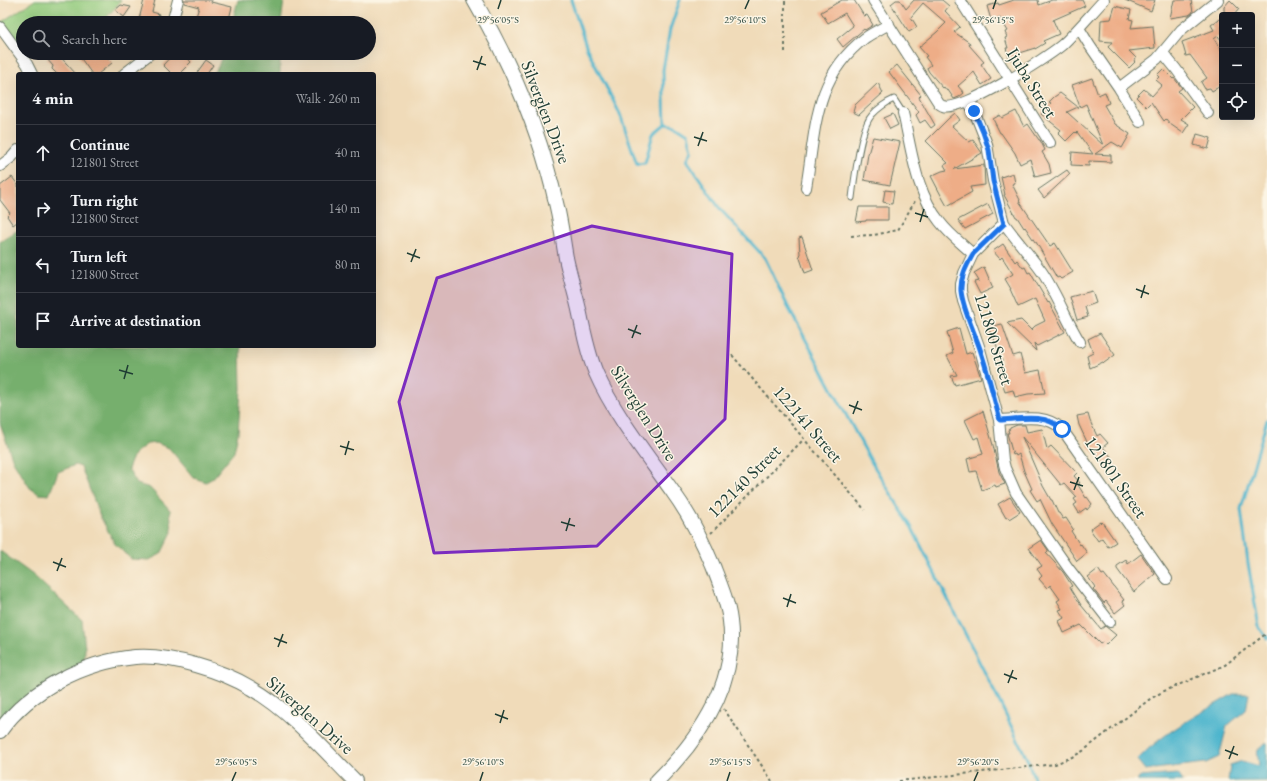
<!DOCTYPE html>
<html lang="en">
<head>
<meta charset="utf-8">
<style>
  :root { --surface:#171b24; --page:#20242c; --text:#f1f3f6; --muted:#9ea1a6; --line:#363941 }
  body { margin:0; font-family:"EB Garamond",serif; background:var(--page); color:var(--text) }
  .controls { position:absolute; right:12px; top:12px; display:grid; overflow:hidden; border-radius:4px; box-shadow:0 4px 16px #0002 }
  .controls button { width:36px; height:36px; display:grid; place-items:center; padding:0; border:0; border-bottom:1px solid var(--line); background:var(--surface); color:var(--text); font:20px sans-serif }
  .stop { position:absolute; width:12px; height:12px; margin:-9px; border:3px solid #1a73e8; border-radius:50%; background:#fff }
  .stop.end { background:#1a73e8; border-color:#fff; box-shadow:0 1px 4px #0008 }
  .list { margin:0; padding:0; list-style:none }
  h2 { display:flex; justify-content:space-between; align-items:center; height:52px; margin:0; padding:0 16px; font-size:17px }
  h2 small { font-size:13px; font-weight:400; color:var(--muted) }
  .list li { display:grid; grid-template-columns:26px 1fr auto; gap:12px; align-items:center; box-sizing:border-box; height:56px; padding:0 16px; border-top:1px solid var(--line) }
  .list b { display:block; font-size:15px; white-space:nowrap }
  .list p { margin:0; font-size:13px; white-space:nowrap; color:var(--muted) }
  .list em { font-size:13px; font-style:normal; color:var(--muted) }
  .icon { flex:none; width:22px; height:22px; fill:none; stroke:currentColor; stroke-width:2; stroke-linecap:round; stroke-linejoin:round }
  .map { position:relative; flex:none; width:1267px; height:781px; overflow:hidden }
  .search { position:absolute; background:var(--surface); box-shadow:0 4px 16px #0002; left:16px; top:16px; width:360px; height:44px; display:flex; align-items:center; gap:10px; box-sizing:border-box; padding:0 14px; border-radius:22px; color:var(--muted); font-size:15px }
  .panel { position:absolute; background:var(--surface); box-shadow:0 4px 16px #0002; left:16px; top:72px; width:360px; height:276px; border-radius:4px }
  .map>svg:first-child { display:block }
  .green { fill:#93cb7e; stroke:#598459 }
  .forest { fill:#76af6d; stroke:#4a7650 }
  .water { fill:#4eb5cd; stroke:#367980 }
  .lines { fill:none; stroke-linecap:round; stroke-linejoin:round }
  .stream { stroke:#4eb5cd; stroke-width:3 }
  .building { fill:#eead87 }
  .lane-casing { stroke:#687463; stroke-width:7 }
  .street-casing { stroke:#687463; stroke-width:12 }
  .secondary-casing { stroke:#687463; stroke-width:16 }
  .path { stroke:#687463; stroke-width:2; stroke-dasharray:3 3; stroke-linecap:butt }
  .lane { stroke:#fff; stroke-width:5 }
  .street { stroke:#fff; stroke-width:10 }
  .secondary { stroke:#fff; stroke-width:14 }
  .route { stroke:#1a73e8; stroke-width:5 }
  .marked { fill:#7b2cbf; fill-opacity:0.2; stroke:#7b2cbf; stroke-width:3; stroke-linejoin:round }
  .ticks { fill:none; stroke:#1f3d34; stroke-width:1.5 }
  .labels { text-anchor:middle; stroke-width:3; stroke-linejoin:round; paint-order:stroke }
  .street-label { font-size:18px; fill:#1f3d34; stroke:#fcf5e5 }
  .ticks-label { font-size:10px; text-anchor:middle; fill:#1f3d34; stroke:#fcf5e5; stroke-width:3; stroke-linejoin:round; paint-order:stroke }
</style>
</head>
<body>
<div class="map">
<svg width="1267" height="781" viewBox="0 0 1267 781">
  <rect width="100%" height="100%" fill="#fcf5e5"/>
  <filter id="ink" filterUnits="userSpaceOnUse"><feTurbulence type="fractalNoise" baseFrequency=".025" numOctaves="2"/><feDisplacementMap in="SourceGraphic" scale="8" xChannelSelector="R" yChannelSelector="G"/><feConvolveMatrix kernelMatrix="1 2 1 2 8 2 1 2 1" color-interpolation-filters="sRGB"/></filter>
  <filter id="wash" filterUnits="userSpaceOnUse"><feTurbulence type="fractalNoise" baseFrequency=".012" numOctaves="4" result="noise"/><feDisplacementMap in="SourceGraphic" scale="16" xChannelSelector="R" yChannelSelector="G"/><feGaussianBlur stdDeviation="0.9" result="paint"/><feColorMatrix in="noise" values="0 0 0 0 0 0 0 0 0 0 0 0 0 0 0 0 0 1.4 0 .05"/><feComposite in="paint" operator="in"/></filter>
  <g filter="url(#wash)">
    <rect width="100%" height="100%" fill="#f0dbb9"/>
    <path class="green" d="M35 0H121L120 2 106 18 95 23H23V53H30L23 56 0 23Z"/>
    <path class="forest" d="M238 0H284L281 23H232Z
      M223 53H280V74H213L218 67Z
      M18 230V346H240L241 389 238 433 234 452 213 478 206 482 194 478 169 448 156 443 147 444 134 454 128 469 137 484 150 488 170 510 172 532 161 554 149 560 131 559 115 544 100 516 81 467 75 465 58 472 49 495 39 494 30 488 13 461 0 423V242Z
      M0 551 33 575 82 620 85 648 84 669 0 729Z"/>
    <path class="water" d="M1233 694H1249L1246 710 1227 726 1219 757 1206 763 1145 770 1137 760C1164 731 1200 714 1233 694Z
      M1267 743V781H1228L1230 765 1242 761 1259 766 1257 750Z
      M1178 774 1183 781H1137L1140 777Z"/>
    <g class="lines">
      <path class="stream" d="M571 0 587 49 620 114 637 164 645 163 653 134 665 124 676 126 688 134 692 150 687 160 720 209 765 258 787 305 872 463 912 528 999 701 1028 761 1035 781
        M665 124 663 70 670 29 680 0
        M1267 420 1241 509 1248 563 1259 627 1267 638"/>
    </g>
    <g id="blocks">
      <path class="building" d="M144 0H155L152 12 159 14 156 23H138Z
        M184 0H212L211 2 232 7 228 23H194L199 7 184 3Z
        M842 0H854L864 16 867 15 873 25 865 30 864 29 843 47 837 39 853 26 845 13 828 23 821 12Z
        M896 0H900L906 9 914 0H942L949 6 945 11 960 27 954 32 970 43 969 45 984 62 981 64 991 79 982 85 974 72 958 86 964 93 959 97 954 99 948 90 947 91 944 87 943 88 929 72 927 68 931 65 925 57 927 56 919 47 937 32 946 23 923 3 911 17 917 27 909 32 891 4Z
        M1014 0H1038L1039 5 1052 0H1082L1085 6 1053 20 1059 34 1043 41 1045 43 1035 49V48L1019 53 1020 57 1012 60 1011 57H1009L1006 48H1008L1005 38 1007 37 1005 32 1008 31 1000 18 991 20 987 6 998 3 999 5Z
        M1125 0H1155L1151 11Z
        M1174 0H1191L1193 12 1189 15 1170 18Z
        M1230 0 1239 9 1234 15H1229L1224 11V7Z
        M121 5 131 7 124 17 115 10Z
        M1115 6 1131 10 1129 19 1133 20 1131 28 1153 26 1155 48 1129 51 1136 58 1134 61 1135 62 1129 68 1108 47 1112 42 1100 41 1101 20 1111 19Z
        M1222 17V41L1218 36 1214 39 1222 51V85L1212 91 1210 88 1205 89 1201 82 1207 78 1190 55 1186 56 1182 42 1214 30 1211 25Z
        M53 53H57L76 74H57L52 69 53 66 47 59Z
        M77 53H104L112 63 98 74H92Z
        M174 53H183L191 62 179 74H172L163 65Z
        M206 60 213 65 207 74H196Z
        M897 65 921 95 919 97 935 125 931 128 925 120 920 123 916 115 919 112 889 72Z
        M1163 69 1173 79 1174 78 1182 88 1178 91 1193 107 1181 119 1189 124 1183 133 1170 124 1166 119 1164 121 1151 102 1146 107 1136 97 1144 89 1152 96 1162 85 1156 80 1159 77 1157 75Z
        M1092 78 1098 95 1105 92 1109 103 1104 105 1115 124 1130 134 1122 148 1112 142 1095 154 1111 155V162L1089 161V166L1071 165 1072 152 1093 154 1077 132 1076 133 1075 132 1066 141 1058 133 1061 130 1041 114 1051 103 1049 102 1054 97 1060 93 1078 107 1067 112 1103 145 1086 104 1080 107 1072 85Z
        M878 83 883 93 859 115 853 112 855 105Z
        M1016 111 1024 127 1028 124 1039 140H1040L1045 150 1042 152 1049 164 1051 173 1035 177 1030 159 1020 164 1015 153 1001 133H1000L993 119 1000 115 1002 118Z
        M955 113 960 120 952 126 969 142 973 140 982 153 954 169 984 165 985 185 970 187 972 192 947 206 943 199 931 176 942 171 947 170 944 165 948 163 926 141 948 119Z
        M893 114 898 125 890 129 884 118Z
        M1197 134 1211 138 1208 149 1194 145Z
        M873 137 900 142 890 185 864 180 868 154Z
        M1067 170 1070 174 1044 198 1038 190Z
        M1013 173 1015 183 1012 184 1020 200 1019 201 1050 246 1055 243 1073 272 1061 279 1059 277 1057 278 1036 242H1035L1025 227 1024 228 1017 217H1016L1004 195H1005L1001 177Z
        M12 177 18 185V224L17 222 13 225 7 216 10 213 0 200V186Z
        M885 190 894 191 892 204 883 202Z
        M988 204 993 214 965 229 958 220Z
        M859 207H888V220H866V221L856 222Z
        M802 237 813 270 805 273 799 255 800 254 799 238Z
        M1003 244 1015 262 1017 260 1023 268 1025 267 1028 273 1030 272 1048 303 1049 302 1065 332 1037 346 1034 343 1036 351 1007 323 1021 320 1031 330 1035 326 1045 321 1035 299 1018 307 1010 289H1011L1005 279 1013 274 1002 257 1000 259 993 251Z
        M984 267 993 288 980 294 974 282 979 281 974 273Z
        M1092 291 1096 303 1085 307 1088 317 1077 320 1070 297Z
        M1002 324 1013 356 1020 354 1025 373 1040 370 1045 393 1028 394 1015 397 1013 390 1005 392 1002 380H1004L1000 363H1003L994 338H991L989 327Z
        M959 328 966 354 972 352 981 378 955 385 951 376 957 375 947 356 953 353 947 332Z
        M1100 333 1115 355 1104 363 1103 362 1090 368 1087 356 1093 353 1088 339Z
        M983 411 993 445 999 472 1005 484 996 487 995 485 982 490 976 471 970 472 967 459 983 454 978 437 974 439 965 420Z
        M1088 414 1090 421 1097 436 1100 434 1108 443 1103 447 1112 458 1105 465 1087 445 1088 444 1079 425 1077 416Z
        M1017 425H1025L1027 432 1042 429 1047 449 1051 446 1077 473 1074 476 1080 483 1078 485 1086 498 1087 497 1092 504 1087 510 1086 508 1079 513 1074 505 1077 503 1074 499 1077 497 1064 483 1061 485 1022 437 1043 486 1051 500H1052L1058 513H1059L1063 519 1066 518 1073 529 1071 531 1080 545 1081 544 1087 553 1077 561 1052 524 1040 499 1037 501 1030 490 1032 489 1024 471 1019 454 1016 456 1015 454 1013 455 1007 433H1009L1008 430 1010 429V428Z
        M1010 497 1020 512 1009 519 1008 517 1006 518 998 504Z
        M1100 522 1101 523 1102 522 1116 542 1108 547 1102 538 1098 541 1090 529Z
        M1041 540 1048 550V551L1046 553 1063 572 1072 586 1070 587 1081 605 1101 629 1105 626 1116 635 1106 645 1103 642 1100 644 1081 625 1064 633 1059 621 1064 618 1059 610 1062 609 1057 601 1060 599 1050 585 1047 588 1039 579 1042 576 1037 569 1042 566 1029 548Z
        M1141 554 1155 574 1134 592 1117 569V566L1126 560 1128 564Z
        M1098 569 1102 575 1104 574 1124 600 1122 601 1125 605 1115 613 1106 601 1104 603 1093 589 1095 587 1088 577Z"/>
    </g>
  </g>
  <g filter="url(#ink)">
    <use href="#blocks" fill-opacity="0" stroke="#687463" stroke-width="1"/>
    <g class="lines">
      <g class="lane-casing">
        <path id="lane" d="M852 198C854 181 861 126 872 115 877 109 887 102 894 99L903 113"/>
      </g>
      <g class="street-casing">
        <path id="street" d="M873 0 938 102C939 104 942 106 943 106 962 113 1046 58 1062 45 1077 31 1090 15 1104 0
          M960 0 1050 143
          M172 23 178 0
          M0 27 27 64 32 74
          M1079 28 1090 46 1119 88 1157 59 1181 30 1218 0
          M1163 53 1176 69 1208 113
          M124 74 151 53
          M1119 88 1140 122
          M968 102 974 111 987 144 993 181 1004 223 973 254 964 273 961 284V291L963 301 980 349 999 420 1003 460 1005 468 1016 493 1069 569 1110 622
          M903 113C912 150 915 191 940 222 949 234 962 244 973 254
          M0 166 12 157 18 150
          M806 188C816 130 813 78 865 38 872 33 881 29 889 24
          M1004 223C1016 240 1030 255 1042 272 1057 294 1066 320 1080 342
          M999 420C1021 419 1045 413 1062 429L1167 579"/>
      </g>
      <g class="secondary-casing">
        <path id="secondary" d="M474 0C512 65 541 134 557 207 561 224 563 241 566 258 570 277 576 295 580 314 584 334 588 354 596 373 614 414 647 455 673 492 690 515 702 540 713 566 720 584 728 603 730 621 738 683 699 739 657 781
          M0 731C30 689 84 662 135 657 169 654 223 671 251 688 291 711 323 749 355 781"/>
      </g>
      <path class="path" d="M785 52V0
        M851 236 874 235 898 230 915 201
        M732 355 865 510
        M711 533 804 439
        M724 709 772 781
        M899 781 1055 764 1072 757 1083 751 1150 699 1162 692 1225 665 1267 633"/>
      <use href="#lane" class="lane"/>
      <use href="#street" class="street"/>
      <use href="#secondary" class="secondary"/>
    </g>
  </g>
  <g class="lines" filter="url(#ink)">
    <path class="route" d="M974 111 983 132 989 150 993 181 1004 224 973 254C967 265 960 277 961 291 963 310 974 331 980 349 988 372 993 396 1000 420 1020 419 1045 413 1062 429"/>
  </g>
  <path class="marked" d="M592 226 732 254 725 419 597 546 434 553 399 402 437 278Z"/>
  <path class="ticks" d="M498 9 501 0M745 9 749 0M993 9 996 0M473 61 486 65M477 70 482 56M694 137 707 141M698 146 703 132M915 213 928 217M920 222 924 209M407 253 420 258M411 262 416 249M1136 289 1149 294M1141 298 1145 285M628 329 641 334M632 338 637 325M119 370 133 374M124 379 128 365M849 405 862 410M853 414 858 401M340 446 354 450M345 455 349 441M1070 482 1083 486M1074 490 1079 477M561 522 575 526M566 531 570 518M53 562 66 567M57 571 62 558M783 598 796 603M787 607 791 594M274 638 287 643M278 647 283 634M1004 674 1017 679M1008 683 1013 670M495 714 508 719M500 723 504 710M1225 750 1238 755M1229 759 1234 746M232 781 236 772M480 781 483 772M727 781 730 772M974 781 978 772"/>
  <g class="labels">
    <g class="street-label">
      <text transform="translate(1032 83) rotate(58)" y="6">Ijuba Street</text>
      <text transform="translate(546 112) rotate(69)" y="6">Silverglen Drive</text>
      <text transform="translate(994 339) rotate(73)" y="6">121800 Street</text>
      <text transform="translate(644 413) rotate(58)" y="6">Silverglen Drive</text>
      <text transform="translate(808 424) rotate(49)" y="6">122141 Street</text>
      <text transform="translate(1116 477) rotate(55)" y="6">121801 Street</text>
      <text transform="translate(744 481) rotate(-45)" y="6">122140 Street</text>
      <text transform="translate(310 715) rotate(41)" y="6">Silverglen Drive</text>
    </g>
  </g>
  <g class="ticks-label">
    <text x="498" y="23">29°56'05"S</text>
    <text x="745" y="23">29°56'10"S</text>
    <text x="993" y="23">29°56'15"S</text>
    <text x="236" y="765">29°56'05"S</text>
    <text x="483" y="765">29°56'10"S</text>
    <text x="730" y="765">29°56'15"S</text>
    <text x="978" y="765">29°56'20"S</text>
  </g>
</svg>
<div class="controls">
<button>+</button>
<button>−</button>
<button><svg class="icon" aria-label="locate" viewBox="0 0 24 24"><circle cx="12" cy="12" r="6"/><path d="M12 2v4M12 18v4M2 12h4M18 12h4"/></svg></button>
</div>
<div class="stop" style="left:1062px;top:429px"></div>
<div class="stop end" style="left:974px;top:111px"></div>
<div class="search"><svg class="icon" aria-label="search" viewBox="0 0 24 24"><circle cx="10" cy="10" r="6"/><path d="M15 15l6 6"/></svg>Search here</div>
<section class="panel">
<h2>4 min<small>Walk · 260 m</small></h2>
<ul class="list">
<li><svg class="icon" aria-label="ahead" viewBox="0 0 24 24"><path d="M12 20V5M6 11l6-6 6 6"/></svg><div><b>Continue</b><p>121801 Street</p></div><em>40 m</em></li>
<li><svg class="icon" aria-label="right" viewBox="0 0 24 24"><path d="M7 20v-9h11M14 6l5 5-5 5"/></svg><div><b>Turn right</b><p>121800 Street</p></div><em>140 m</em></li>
<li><svg class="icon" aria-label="left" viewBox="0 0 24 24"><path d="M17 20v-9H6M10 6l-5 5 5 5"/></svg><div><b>Turn left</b><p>121800 Street</p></div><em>80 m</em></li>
<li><svg class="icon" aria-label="arrive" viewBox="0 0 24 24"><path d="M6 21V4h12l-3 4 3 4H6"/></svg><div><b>Arrive at destination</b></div></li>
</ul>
</section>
</div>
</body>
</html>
